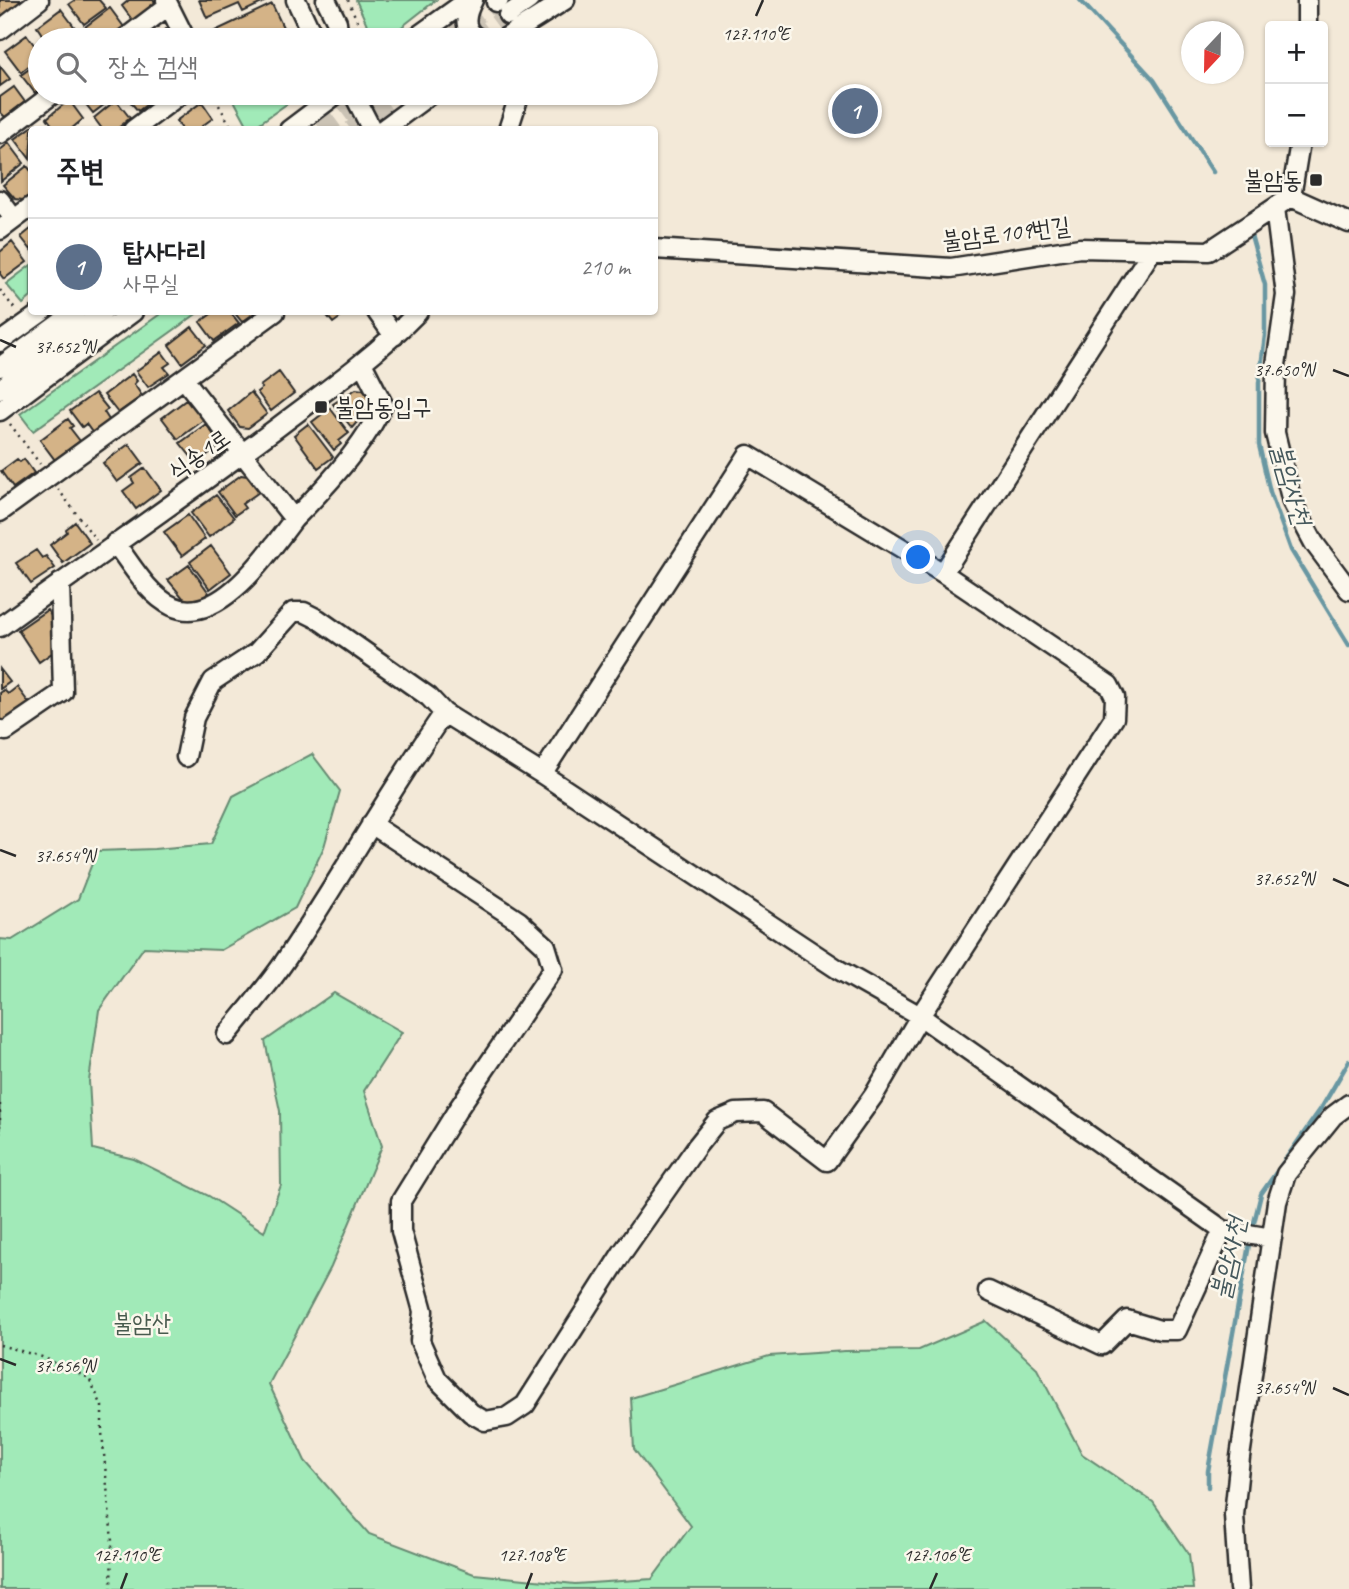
<!DOCTYPE html>
<html lang="ko">
<head>
<meta charset="utf-8">
<style>
  :root { --surface:#fff; --page:#f2f2f2; --text:#202124; --muted:#757577; --line:#e0e0e0; --accent:#111827 }
  body { margin:0; font-family:Caveat,"Poor Story",sans-serif; background:var(--page); color:var(--text) }
  .controls { position:absolute; right:21px; top:21px; display:grid; overflow:hidden; border-radius:7px; box-shadow:0 2px 5px #0004 }
  .controls button { width:63px; height:63px; display:grid; place-items:center; padding:0; border:0; border-bottom:2px solid var(--line); background:var(--surface); color:var(--text); font:35px sans-serif }
  .compass { position:absolute; left:1181px; top:21px; width:63px; height:63px; border-radius:50%; background:var(--surface); box-shadow:0 2px 5px #0004; rotate:202deg }
  .you { position:absolute; left:919px; top:558px; width:24px; height:24px; margin:-18px; border:5px solid #fff; border-radius:50%; background:#1a73e8; box-shadow:0 0 0 10px #1a73e833 }
  .badge { display:grid; place-items:center; width:46px; height:46px; border-radius:50%; background:var(--accent); color:#fff; font-size:23px; font-weight:700 }
  .pin { position:absolute; translate:-50% -50%; border:4px solid #fff; box-shadow:0 2px 7px #0006 }
  .list { margin:0; padding:0; list-style:none }
  h2 { display:flex; justify-content:space-between; align-items:center; height:91px; margin:0; padding:0 28px; font-size:30px }
  h2 small { font-size:23px; font-weight:400; color:var(--muted) }
  .list li { display:grid; grid-template-columns:46px 1fr auto; gap:21px; align-items:center; box-sizing:border-box; height:98px; padding:0 28px; border-top:2px solid var(--line) }
  .list b { display:block; font-size:26px; white-space:nowrap }
  .list p { margin:0; font-size:23px; white-space:nowrap; color:var(--muted) }
  .list em { font-size:23px; font-style:normal; color:var(--muted) }
  .icon { flex:none; width:38px; height:38px; fill:none; stroke:currentColor; stroke-width:2; stroke-linecap:round; stroke-linejoin:round }
  .map { position:relative; flex:none; width:1349px; height:1589px; overflow:hidden }
  .search { position:absolute; background:var(--surface); box-shadow:0 2px 5px #0004; left:28px; top:28px; width:630px; height:77px; display:flex; align-items:center; gap:18px; box-sizing:border-box; padding:0 24px; border-radius:38px; color:var(--muted); font-size:26px }
  .panel { position:absolute; background:var(--surface); box-shadow:0 2px 5px #0004; left:28px; top:126px; width:630px; height:189px; border-radius:7px }
  .map>svg:first-child { display:block }
  .green { fill:#a1eab8; stroke:#668a72; stroke-width:2 }
  .lines { fill:none; stroke-linecap:round; stroke-linejoin:round }
  .stream { stroke:#6997a2; stroke-width:4.5 }
  .building { fill:#d4b387; stroke:#2b2b2b; stroke-width:2 }
  .minor-tunnel { stroke:#cbc3b5; stroke-width:18; stroke-dasharray:18 9; stroke-linecap:butt }
  .minor-casing { stroke:#2b2b2b; stroke-width:23 }
  .path { stroke:#2b2b2b; stroke-width:2.5; stroke-dasharray:2 5; stroke-linecap:butt }
  .minor { stroke:#fbf7ec; stroke-width:18 }
  .ticks { fill:none; stroke:#2b2b2b; stroke-width:2.5 }
  .poi-dot { fill:#2b2b2b; stroke:#fbf7ec; stroke-width:2.5 }
  .labels { text-anchor:middle; stroke-width:5; stroke-linejoin:round; paint-order:stroke }
  .poi-label { font-size:24px; fill:#2b2b2b; stroke:#fbf7ec; text-anchor:end }
  .street-label { font-size:24px; fill:#2b2b2b; stroke:#fbf7ec }
  .park-label { font-size:24px; fill:#485b4e; stroke:#fbf7ec }
  .water-label { font-size:26px; font-style:italic; fill:#45585c; stroke:#fbf7ec }
  .ticks-label { font-size:18px; text-anchor:middle; fill:#2b2b2b; stroke:#fbf7ec; stroke-width:5; stroke-linejoin:round; paint-order:stroke }
</style>
</head>
<body>
<div class="map">
<svg width="1349" height="1589" viewBox="0 0 1349 1589">
  <rect width="100%" height="100%" fill="#f3e9d8"/>
  <filter id="ink" filterUnits="userSpaceOnUse"><feTurbulence type="fractalNoise" baseFrequency=".0143" numOctaves="2"/><feDisplacementMap in="SourceGraphic" scale="14" xChannelSelector="R" yChannelSelector="G"/><feConvolveMatrix kernelMatrix="1 2 1 2 8 2 1 2 1" color-interpolation-filters="sRGB"/></filter>
  <g filter="url(#ink)">
    <path class="green" d="M356 0H436L385 40H380L368 27Z
      M230 93H302L250 130Z
      M31 265V297L23 304 6 284Z
      M163 312H199L33 431 20 414Z
      M312 754 340 791 324 847 295 908 221 950 144 947 99 1010 89 1081 93 1149 134 1159 209 1196 264 1232 281 1185 280 1111 265 1041 334 993 402 1032 364 1091 382 1146 331 1267 269 1384 305 1461 369 1534 474 1574 575 1584 652 1579 691 1526 634 1449 631 1398 769 1356 845 1351 919 1350 986 1321 1036 1367 1082 1454 1153 1502 1189 1554 1193 1589H0V939L12 940 78 899 97 851 154 849 211 844 233 796Z"/>
    <g class="lines">
      <path class="stream" d="M1080 0 1154 80 1213 172
        M1251 235 1265 285V335L1259 383V445L1270 492 1291 550 1349 645
        M1252 1231 1261 1194 1322 1107 1349 1061
        M1208 1487V1471L1250 1239"/>
    </g>
    <path class="building" d="M0 0H24L26 2 4 18 0 17Z
      M75 0H99L106 8 84 24 69 4Z
      M129 0H154L155 5 133 21 122 6Z
      M199 0H268L243 12 239 4 207 18Z
      M272 4 289 40H220L215 31Z
      M110 8 124 27 106 40H95L85 27Z
      M61 9 76 29 61 40H46L37 27Z
      M166 29 172 31 176 40H150Z
      M78 32 85 40H67Z
      M27 35 40 53V57L21 72 5 51Z
      M40 61V89L35 93 21 75Z
      M0 66 10 79 0 86Z
      M14 87 25 102 5 117 0 112V97Z
      M77 93H109L113 98 93 113Z
      M123 93H162L138 111Z
      M69 100 83 119 70 130H56L47 118Z
      M116 100 130 118 116 130H103L94 118Z
      M202 102 213 118 202 126 204 130H183L176 121Z
      M36 124 40 130H32L30 159 15 139Z
      M9 143 24 163 1 181 0 150Z
      M27 166 32 172V194L23 200 15 199 3 185Z
      M32 228V251L21 237Z
      M12 242 27 262 4 279 0 274V252Z
      M214 312H230L239 323 214 341 200 322Z
      M234 312H256L242 322Z
      M324 312H348L333 323Z
      M192 327 206 345 182 363 169 345Z
      M162 352 170 363 164 367 169 373 148 387 136 371Z
      M279 372 294 393 271 411 257 392 262 388 260 386Z
      M132 374 137 381 134 384 142 396 118 413 104 395Z
      M356 389 363 390 371 399 370 407 352 428 333 404Z
      M251 392 267 414 248 428 240 427 228 411Z
      M95 393 108 409 104 412 111 423 94 435 86 424 82 427 70 411Z
      M186 400 190 405 193 402 205 419 178 439 162 418Z
      M330 408 349 433 339 441 341 444 334 450 312 422Z
      M68 419 73 426 70 428 80 441 55 460 40 440Z
      M206 424 216 438 213 440 218 447 196 463 180 443Z
      M308 424 333 457 318 468 294 435Z
      M129 444 143 463 117 482 103 463Z
      M17 459 20 462 24 459 34 473 13 488 1 471Z
      M145 468 161 490 136 509 123 491 134 483 131 478Z
      M241 475 247 476 259 492 242 504 245 508 235 515 218 492Z
      M216 495 234 518 209 537 191 513Z
      M188 515 205 539 182 556 164 532Z
      M75 522 90 543 63 563 50 545 67 532 66 529Z
      M211 546 231 573 210 589 190 562Z
      M36 550 42 558 46 556 55 568 31 584 16 563Z
      M189 565 209 593 200 599 191 601 183 598 168 580Z
      M47 610 55 622 51 625 58 634V640L52 645 56 650 39 662 18 630Z
      M0 669 10 682 0 689Z
      M17 687 29 703 3 722 0 719V693L4 690 8 694Z"/>
    <g class="lines">
      <path class="minor-tunnel" d="M443 40 496 2
        M474 40 508 15
        M321 130 371 93
        M351 130 401 93"/>
      <g class="minor-casing">
        <path id="minor" d="M166 0 186 40
          M296 0 309 28 319 40
          M326 0 337 22 339 40
          M473 0C464 17 462 32 482 40
          M496 2 499 0
          M508 15 529 0
          M1307 26V0
          M0 30 39 0
          M123 40 168 6
          M412 40 468 0
          M502 40 565 0
          M353 93 372 130
          M133 130 182 93
          M289 130 338 93
          M382 130 432 93
          M508 130 520 93
          M0 134 54 93
          M1291 197 1349 223
          M0 200 14 219
          M1275 208 1286 295 1276 365 1275 433 1292 502 1314 543 1349 590
          M0 230 32 206
          M654 249 951 268 1080 248 1209 251 1291 197 1300 142
          M377 312 394 336
          M0 342 42 312
          M0 367 75 312
          M184 379 294 519C325 488 366 444 383 404L362 363
          M0 389 103 312
          M0 411 133 312
          M0 512 275 312
          M115 543C131 564 148 595 172 606 219 628 270 550 294 519
          M943 573 1153 249
          M0 627C92 560 187 495 278 427 327 390 376 355 418 312
          M0 730 6 731 63 692 60 583
          M186 757 194 718 213 681 257 652 293 612H304L318 619 429 697 444 713 542 774 839 970 920 1016 1223 1230 1272 1238
          M371 824 519 921 546 946 553 969 458 1109 401 1201V1231L423 1311 420 1341 437 1379 471 1413 485 1421 507 1417 525 1405 622 1253 697 1146 717 1121 736 1113 763 1112 827 1161 874 1095 920 1016 1114 718 1115 697 1109 685 943 573 748 455 542 774
          M227 1035C247 1010 269 985 287 958 341 878 388 793 444 713
          M988 1291 1102 1345 1127 1320 1160 1330H1177L1223 1230
          M1239 1589 1234 1515 1240 1457 1277 1202 1286 1174 1333 1116 1349 1104"/>
      </g>
      <path class="path" d="M348 0 362 32 371 40
        M360 40 366 36
        M212 93 233 130
        M0 290 17 312
        M10 424 40 464
        M58 489 96 540
        M0 1104V1135
        M0 1345 42 1357 89 1378 102 1406V1432L112 1541 111 1589"/>
      <use href="#minor" class="minor"/>
    </g>
  </g>
  <path class="ticks" d="M756 16 763 0M0 340 16 347M1333 370 1349 376M0 850 16 856M1333 879 1349 886M0 1359 16 1365M1333 1388 1349 1395M121 1589 127 1573M526 1589 532 1573M930 1589 937 1573"/>
  <g class="poi-dot">
    <rect x="1309" y="173" width="14" height="14" rx="3.5"/>
    <rect x="314" y="400" width="14" height="14" rx="3.5"/>
  </g>
  <g class="labels">
    <g class="poi-label">
      <text x="1302" y="188">불암동</text>
      <text x="335" y="415" text-anchor="start">불암동입구</text>
    </g>
    <g class="street-label">
      <text transform="translate(1006 233) rotate(-7)" y="8">불암로109번길</text>
      <text transform="translate(199 454) rotate(-35)" y="8">식송1로</text>
    </g>
    <g class="park-label">
      <text x="142" y="1331">불암산</text>
    </g>
    <g class="water-label">
      <text transform="translate(1292 484) rotate(74)" y="9">불암사천</text>
      <text transform="translate(1228 1258) rotate(-78)" y="9">불암사천</text>
    </g>
  </g>
  <g class="ticks-label">
    <text x="756" y="40">127.110°E</text>
    <text x="65" y="353">37.652°N</text>
    <text x="1284" y="376">37.650°N</text>
    <text x="65" y="862">37.654°N</text>
    <text x="1284" y="885">37.652°N</text>
    <text x="65" y="1372">37.656°N</text>
    <text x="1284" y="1394">37.654°N</text>
    <text x="127" y="1561">127.110°E</text>
    <text x="532" y="1561">127.108°E</text>
    <text x="937" y="1561">127.106°E</text>
  </g>
</svg>
<div class="controls">
<button>+</button>
<button>−</button>
</div>
<svg class="compass" viewBox="-18 -18 36 36"><path d="M0-13l5 13h-10z" fill="#e53935"/><path d="M0 13l5-13h-10z" fill="#757577"/></svg>
<div class="you"></div>
<div class="pin badge" style="left:855px;top:111px;background:#5c6f8a">1</div>
<div class="search"><svg class="icon" aria-label="search" viewBox="0 0 24 24"><circle cx="10" cy="10" r="6"/><path d="M15 15l6 6"/></svg>장소 검색</div>
<section class="panel">
<h2>주변<small></small></h2>
<ul class="list">
<li><span class="badge" style="background:#5c6f8a">1</span><div><b>탑사다리</b><p>사무실</p></div><em>210 m</em></li>
</ul>
</section>
</div>
</body>
</html>
